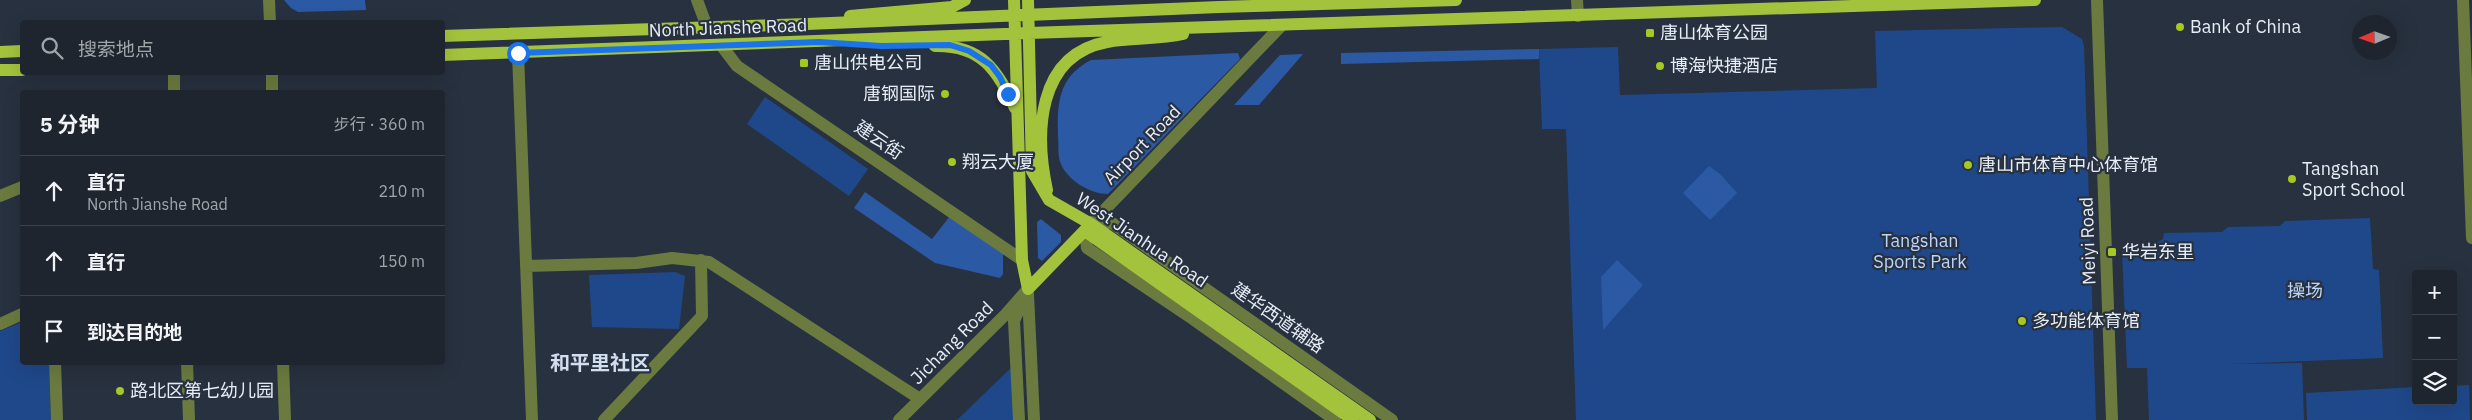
<!DOCTYPE html>
<html lang="zh">
<head>
<meta charset="utf-8">
<style>
  :root { --surface:#1e252f; --page:#2b313b; --text:#f1f3f6; --muted:#a1a5aa; --line:#3c424b }
  body { margin:0; font-family:"IBM Plex Sans","Noto Sans SC",sans-serif; background:var(--page); color:var(--text) }
  .controls { position:absolute; right:15px; bottom:15px; display:grid; overflow:hidden; border-radius:5px; box-shadow:0 5px 20px #0002 }
  .controls button { width:45px; height:45px; display:grid; place-items:center; padding:0; border:0; border-bottom:1px solid var(--line); background:var(--surface); color:var(--text); font:25px sans-serif }
  .compass { position:absolute; left:2352px; top:15px; width:45px; height:45px; border-radius:50%; background:var(--surface); box-shadow:0 5px 20px #0002; rotate:268deg }
  .stop { position:absolute; width:15px; height:15px; margin:-11px; border:4px solid #1a73e8; border-radius:50%; background:#fff }
  .stop.end { background:#1a73e8; border-color:#fff; box-shadow:0 1px 5px #0008 }
  .list { margin:0; padding:0; list-style:none }
  h2 { display:flex; justify-content:space-between; align-items:center; height:65px; margin:0; padding:0 20px; font-size:21px }
  h2 small { font-size:16px; font-weight:400; color:var(--muted) }
  .list li { display:grid; grid-template-columns:32px 1fr auto; gap:15px; align-items:center; box-sizing:border-box; height:70px; padding:0 20px; border-top:1px solid var(--line) }
  .list b { display:block; font-size:19px; white-space:nowrap }
  .list p { margin:0; font-size:16px; white-space:nowrap; color:var(--muted) }
  .list em { font-size:16px; font-style:normal; color:var(--muted) }
  .icon { flex:none; width:28px; height:28px; fill:none; stroke:currentColor; stroke-width:2; stroke-linecap:round; stroke-linejoin:round }
  .map { position:relative; flex:none; width:2472px; height:420px; overflow:hidden }
  .search { position:absolute; background:var(--surface); box-shadow:0 5px 20px #0002; left:20px; top:20px; width:425px; height:55px; display:flex; align-items:center; gap:12px; box-sizing:border-box; padding:0 18px; border-radius:5px; color:var(--muted); font-size:19px }
  .panel { position:absolute; background:var(--surface); box-shadow:0 5px 20px #0002; left:20px; top:90px; width:425px; height:275px; border-radius:5px }
  .map>svg:first-child { display:block }
  .green { fill:#1f488a }
  .forest { fill:#2b59a3 }
  .lines { fill:none; stroke-linecap:round; stroke-linejoin:round }
  .minor { stroke:#6b7b3f; stroke-width:12 }
  .major { stroke:#a4c33d; stroke-width:12 }
  .route { stroke:#1a73e8; stroke-width:6 }
  .poi-dot { fill:#a6c822; stroke:#28313f; stroke-width:2 }
  .labels { text-anchor:middle; stroke-width:4.5; stroke-linejoin:round; paint-order:stroke }
  .poi-label { font-size:18px; fill:#e7edf7; stroke:#28313f; text-anchor:start }
  .street-label { font-size:18px; fill:#e7edf7; stroke:#28313f }
  .park-label { font-size:18px; fill:#bad4fd; stroke:#28313f }
  .quarter-label { font-size:20px; font-weight:bold; fill:#d2ddf0; stroke:#28313f }
</style>
</head>
<body>
<div class="map">
<svg width="2472" height="420" viewBox="0 0 2472 420">
  <rect width="100%" height="100%" fill="#28313f"/>
  <path class="green" d="M2062 27 2082 39 2084 46 2096 420H1576L1566 129H1542L1539 49 1618 47 1620 95 1877 88 1875 31Z
    M765 97 868 169 849 196 747 124Z
    M2370 218 2373 269 2379 270 2383 358 2230 364 2302 363 2304 420H2149L2147 368H2127L2122 251 2146 249 2163 239 2164 233 2222 232 2228 227 2280 226 2285 221Z
    M675 272 685 276 679 329 592 327 589 275Z
    M22 322V362L49 363 51 420H0V331Z
    M1015 364 1017 420H957Z
    M2469 385 2470 420H2307L2306 393 2416 387V401H2453V386Z"/>
  <path class="forest" d="M284 0H365L366 10 298 12 291 8Z
    M1539 49V59L1341 64V53Z
    M1238 53 1240 59 1108 194C1091 194 1068 181 1061 164 1057 156 1059 145 1058 137 1057 104 1058 77 1091 60Z
    M1303 54 1259 105H1234L1280 55Z
    M1709 166 1720 174 1737 193 1710 220 1683 193Z
    M865 192 932 239 950 216 1003 252V274L1000 278 935 263 854 208Z
    M1041 219 1061 235V242L1042 261 1038 258 1037 222Z
    M1617 260 1643 285 1603 330 1601 277Z"/>
  <g class="lines">
    <path class="minor" d="M269 0 270 22
      M697 0 707 27
      M1577 0 1578 16
      M2097 0 2112 420
      M2463 0 2472 238
      M721 45 737 66 1022 260
      M518 53 532 420
      M174 72V92
      M272 72V92
      M0 196 22 187
      M1091 224 1112 223 1392 420
      M1091 224 1282 25
      M1085 231 1087 248 1193 319 1335 420
      M526 266 636 263 672 258 709 262 920 399
      M1028 294 1034 420
      M0 324 22 314
      M55 362 57 420
      M187 362 189 420
      M283 362 285 420
      M604 420 702 316 701 260
      M899 420 1006 314 1028 289
      M1019 420 1014 321 1024 298"/>
    <path class="major" d="M1014 0 1022 260 1028 289
      M1028 0 1032 171 1049 200 1091 224 1370 420
      M850 16 952 7 965 0
      M442 36 807 24 1219 7 1456 0
      M935 46C982 45 997 70 1015 108
      M0 52 22 51
      M442 55 1029 33 2035 0
      M0 70H22
      M1047 190C1035 135 1036 55 1107 42 1132 37 1158 40 1183 34
      M1085 231 1353 420
      M1028 289 1089 226"/>
  </g>
  <g class="lines">
    <path class="route" d="M518 53 819 42 881 46 950 45 969 51 991 65 1000 77 1008 94"/>
  </g>
  <g class="poi-dot">
    <circle cx="2180" cy="27" r="5"/>
    <rect x="1645" y="28" width="10" height="10" rx="2.5"/>
    <rect x="799" y="58" width="10" height="10" rx="2.5"/>
    <circle cx="1660" cy="66" r="5"/>
    <circle cx="945" cy="94" r="5"/>
    <circle cx="952" cy="162" r="5"/>
    <circle cx="1968" cy="165" r="5"/>
    <circle cx="2292" cy="179" r="5"/>
    <rect x="2107" y="247" width="10" height="10" rx="2.5"/>
    <circle cx="2022" cy="321" r="5"/>
    <circle cx="120" cy="391" r="5"/>
  </g>
  <g class="labels">
    <g class="poi-label">
      <text x="2190" y="33">Bank of China</text>
      <text x="1660" y="39">唐山体育公园</text>
      <text x="814" y="69">唐山供电公司</text>
      <text x="1670" y="72">博海快捷酒店</text>
      <text x="935" y="100" text-anchor="end">唐钢国际</text>
      <text x="962" y="168">翔云大厦</text>
      <text x="1978" y="171">唐山市体育中心体育馆</text>
      <text x="2302" y="175">Tangshan<tspan x="2302" dy="21">Sport School</tspan></text>
      <text x="2122" y="258">华岩东里</text>
      <text x="2032" y="327">多功能体育馆</text>
      <text x="130" y="397">路北区第七幼儿园</text>
    </g>
    <g class="street-label">
      <text transform="translate(728 28) rotate(-2)" y="6">North Jianshe Road</text>
      <text transform="translate(879 140) rotate(34)" y="6">建云街</text>
      <text transform="translate(1142 145) rotate(-46)" y="6">Airport Road</text>
      <text transform="translate(1142 240) rotate(34)" y="6">West Jianhua Road</text>
      <text transform="translate(2088 241) rotate(-92)" y="6">Meiyi Road</text>
      <text transform="translate(1278 318) rotate(35)" y="6">建华西道辅路</text>
      <text transform="translate(952 343) rotate(-45)" y="6">Jichang Road</text>
    </g>
    <g class="park-label">
      <text x="1920" y="247">Tangshan<tspan x="1920" dy="21">Sports Park</tspan></text>
      <text x="2305" y="297">操场</text>
    </g>
    <g class="quarter-label">
      <text x="600" y="370">和平里社区</text>
    </g>
  </g>
</svg>
<div class="controls">
<button>+</button>
<button>−</button>
<button><svg class="icon" aria-label="layers" viewBox="0 0 24 24"><path d="M12 4l9 5-9 5-9-5zM3 14l9 5 9-5"/></svg></button>
</div>
<svg class="compass" viewBox="-18 -18 36 36"><path d="M0-13l5 13h-10z" fill="#e53935"/><path d="M0 13l5-13h-10z" fill="#a1a5aa"/></svg>
<div class="stop" style="left:518px;top:53px"></div>
<div class="stop end" style="left:1008px;top:94px"></div>
<div class="search"><svg class="icon" aria-label="search" viewBox="0 0 24 24"><circle cx="10" cy="10" r="6"/><path d="M15 15l6 6"/></svg>搜索地点</div>
<section class="panel">
<h2>5 分钟<small>步行 · 360 m</small></h2>
<ul class="list">
<li><svg class="icon" aria-label="ahead" viewBox="0 0 24 24"><path d="M12 20V5M6 11l6-6 6 6"/></svg><div><b>直行</b><p>North Jianshe Road</p></div><em>210 m</em></li>
<li><svg class="icon" aria-label="ahead" viewBox="0 0 24 24"><path d="M12 20V5M6 11l6-6 6 6"/></svg><div><b>直行</b></div><em>150 m</em></li>
<li><svg class="icon" aria-label="arrive" viewBox="0 0 24 24"><path d="M6 21V4h12l-3 4 3 4H6"/></svg><div><b>到达目的地</b></div></li>
</ul>
</section>
</div>
</body>
</html>
